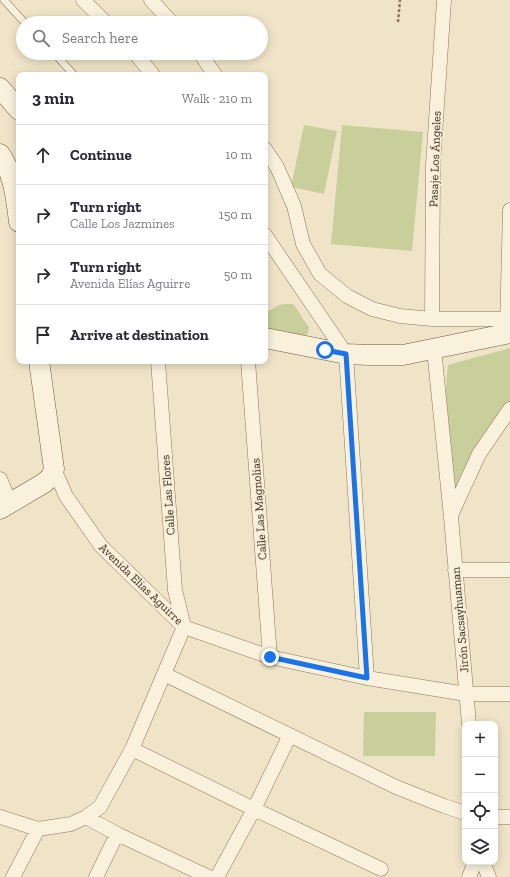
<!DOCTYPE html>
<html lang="en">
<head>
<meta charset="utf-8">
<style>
  :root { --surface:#fff; --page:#f2f2f3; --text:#2b2b33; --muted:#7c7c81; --line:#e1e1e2 }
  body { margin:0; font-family:"Zilla Slab",serif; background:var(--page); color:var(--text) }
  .controls { position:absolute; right:12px; bottom:12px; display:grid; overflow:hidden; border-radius:8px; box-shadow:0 2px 10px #0003 }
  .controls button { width:36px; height:36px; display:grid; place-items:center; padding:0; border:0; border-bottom:1px solid var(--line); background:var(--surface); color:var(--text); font:20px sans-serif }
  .stop { position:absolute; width:12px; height:12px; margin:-9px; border:3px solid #1a73e8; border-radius:50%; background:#fff }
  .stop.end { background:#1a73e8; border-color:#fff; box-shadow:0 1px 4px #0008 }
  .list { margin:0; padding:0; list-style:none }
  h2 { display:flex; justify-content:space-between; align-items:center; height:52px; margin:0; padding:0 16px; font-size:17px }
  h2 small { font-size:13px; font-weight:400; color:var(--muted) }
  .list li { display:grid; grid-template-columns:26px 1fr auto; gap:12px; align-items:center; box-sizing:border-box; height:60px; padding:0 16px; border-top:1px solid var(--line) }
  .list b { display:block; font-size:15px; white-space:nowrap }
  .list p { margin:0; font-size:13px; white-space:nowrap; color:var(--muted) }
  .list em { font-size:13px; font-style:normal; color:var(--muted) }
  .icon { flex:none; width:22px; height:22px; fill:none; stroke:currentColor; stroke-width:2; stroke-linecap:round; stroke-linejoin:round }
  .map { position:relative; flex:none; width:510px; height:877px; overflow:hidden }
  .search { position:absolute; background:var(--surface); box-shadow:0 2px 10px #0003; left:16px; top:16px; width:252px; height:44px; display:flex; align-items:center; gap:10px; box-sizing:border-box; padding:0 14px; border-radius:22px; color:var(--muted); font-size:15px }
  .panel { position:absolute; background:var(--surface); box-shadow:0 2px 10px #0003; left:16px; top:72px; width:252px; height:292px; border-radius:8px }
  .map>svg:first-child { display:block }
  .green { fill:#c9cf9b }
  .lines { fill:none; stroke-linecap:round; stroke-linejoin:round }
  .lane-casing { stroke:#8d765c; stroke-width:8 }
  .street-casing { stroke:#8d765c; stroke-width:15 }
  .secondary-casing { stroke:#6f573f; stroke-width:21 }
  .path { stroke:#8d765c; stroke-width:2.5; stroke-dasharray:3 2; stroke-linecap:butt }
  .lane { stroke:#faf1dc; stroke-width:7 }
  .street { stroke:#faf1dc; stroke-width:14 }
  .secondary { stroke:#faf1dc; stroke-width:20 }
  .route { stroke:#1a73e8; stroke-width:5 }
  .labels { text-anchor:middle; stroke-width:3.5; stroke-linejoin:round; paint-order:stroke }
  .street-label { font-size:12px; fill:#3d2e20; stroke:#f7eed8 }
</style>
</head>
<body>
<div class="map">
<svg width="510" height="877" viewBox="0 0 510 877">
  <rect width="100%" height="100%" fill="#f0e4c8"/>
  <path class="green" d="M304 125 337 131 324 194 291 187Z
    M342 125 423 132 412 251 331 244Z
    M284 304H293C299 311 303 320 309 327L308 334 300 336 286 331H273L265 328V313L279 305Z
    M510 348V401L473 452 463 471 455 489 444 407 448 365Z
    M364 712H436L435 756H363Z"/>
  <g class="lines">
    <g class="lane-casing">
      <path id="lane" d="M4 0 25 23
        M54 53 74 75"/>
    </g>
    <g class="street-casing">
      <path id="street" d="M83 0 106 23
        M151 0 172 23
        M135 53 153 75
        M200 53 215 75
        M265 149 277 167 294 206 303 244 320 274 347 296 372 309 400 316 432 319H507
        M265 235 346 354 367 678
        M432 319 433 165 444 0
        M507 327 510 210
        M434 349 451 517 469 724
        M248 361 270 657
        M54 469 66 496 101 546 184 627 270 657 367 678 466 694H510
        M0 479 10 503
        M451 515 479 454 510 409
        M455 570H510
        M164 674 396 787 444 806 465 813
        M132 749 254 809 381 869
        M0 817 38 829
        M86 817 117 834 209 877
        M495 817H510
        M483 862 489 877
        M13 877 38 829 71 824 86 817 100 807 132 749 184 627 175 590 158 361
        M96 877 117 834
        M217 877 254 809 290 735
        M469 877 475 862"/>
    </g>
    <g class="secondary-casing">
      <path id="secondary" d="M0 88 19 110
        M0 154C14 175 16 197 19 222
        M265 338 346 354 369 355H403L510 333
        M0 509 44 483 51 477 54 469 39 361"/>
    </g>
    <path class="path" d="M398 22 400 0"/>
    <use href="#lane" class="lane"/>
    <use href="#street" class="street"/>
    <use href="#secondary" class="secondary"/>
  </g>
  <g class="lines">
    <path class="route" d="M270 657 367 678 346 354 325 350"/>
  </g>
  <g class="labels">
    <g class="street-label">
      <text transform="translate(435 159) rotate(-88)" y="4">Pasaje Los Ángeles</text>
      <text transform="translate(168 495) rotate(-94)" y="4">Calle Las Flores</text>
      <text transform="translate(259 509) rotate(-94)" y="4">Calle Las Magnolias</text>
      <text transform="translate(141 584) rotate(44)" y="4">Avenida Elías Aguirre</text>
      <text transform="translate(460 620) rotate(-95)" y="4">Jirón Sacsayhuaman</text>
    </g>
  </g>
</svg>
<div class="controls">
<button>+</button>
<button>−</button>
<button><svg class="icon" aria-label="locate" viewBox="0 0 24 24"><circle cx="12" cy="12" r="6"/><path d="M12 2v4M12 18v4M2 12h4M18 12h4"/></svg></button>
<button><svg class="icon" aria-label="layers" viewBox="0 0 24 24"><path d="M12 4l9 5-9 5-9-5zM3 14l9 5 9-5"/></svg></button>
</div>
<div class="stop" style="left:325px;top:350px"></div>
<div class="stop end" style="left:270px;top:657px"></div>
<div class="search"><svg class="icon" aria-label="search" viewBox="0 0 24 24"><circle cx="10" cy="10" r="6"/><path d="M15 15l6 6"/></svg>Search here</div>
<section class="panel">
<h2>3 min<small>Walk · 210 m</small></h2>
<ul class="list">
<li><svg class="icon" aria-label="ahead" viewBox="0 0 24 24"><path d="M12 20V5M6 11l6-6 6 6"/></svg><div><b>Continue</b></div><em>10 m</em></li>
<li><svg class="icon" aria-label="right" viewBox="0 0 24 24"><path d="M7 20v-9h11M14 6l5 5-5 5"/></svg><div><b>Turn right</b><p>Calle Los Jazmines</p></div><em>150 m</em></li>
<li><svg class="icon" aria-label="right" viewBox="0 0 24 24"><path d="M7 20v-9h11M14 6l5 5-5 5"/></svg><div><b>Turn right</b><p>Avenida Elías Aguirre</p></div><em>50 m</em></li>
<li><svg class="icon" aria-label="arrive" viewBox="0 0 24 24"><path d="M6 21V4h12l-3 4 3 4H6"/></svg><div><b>Arrive at destination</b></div></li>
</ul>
</section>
</div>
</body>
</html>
